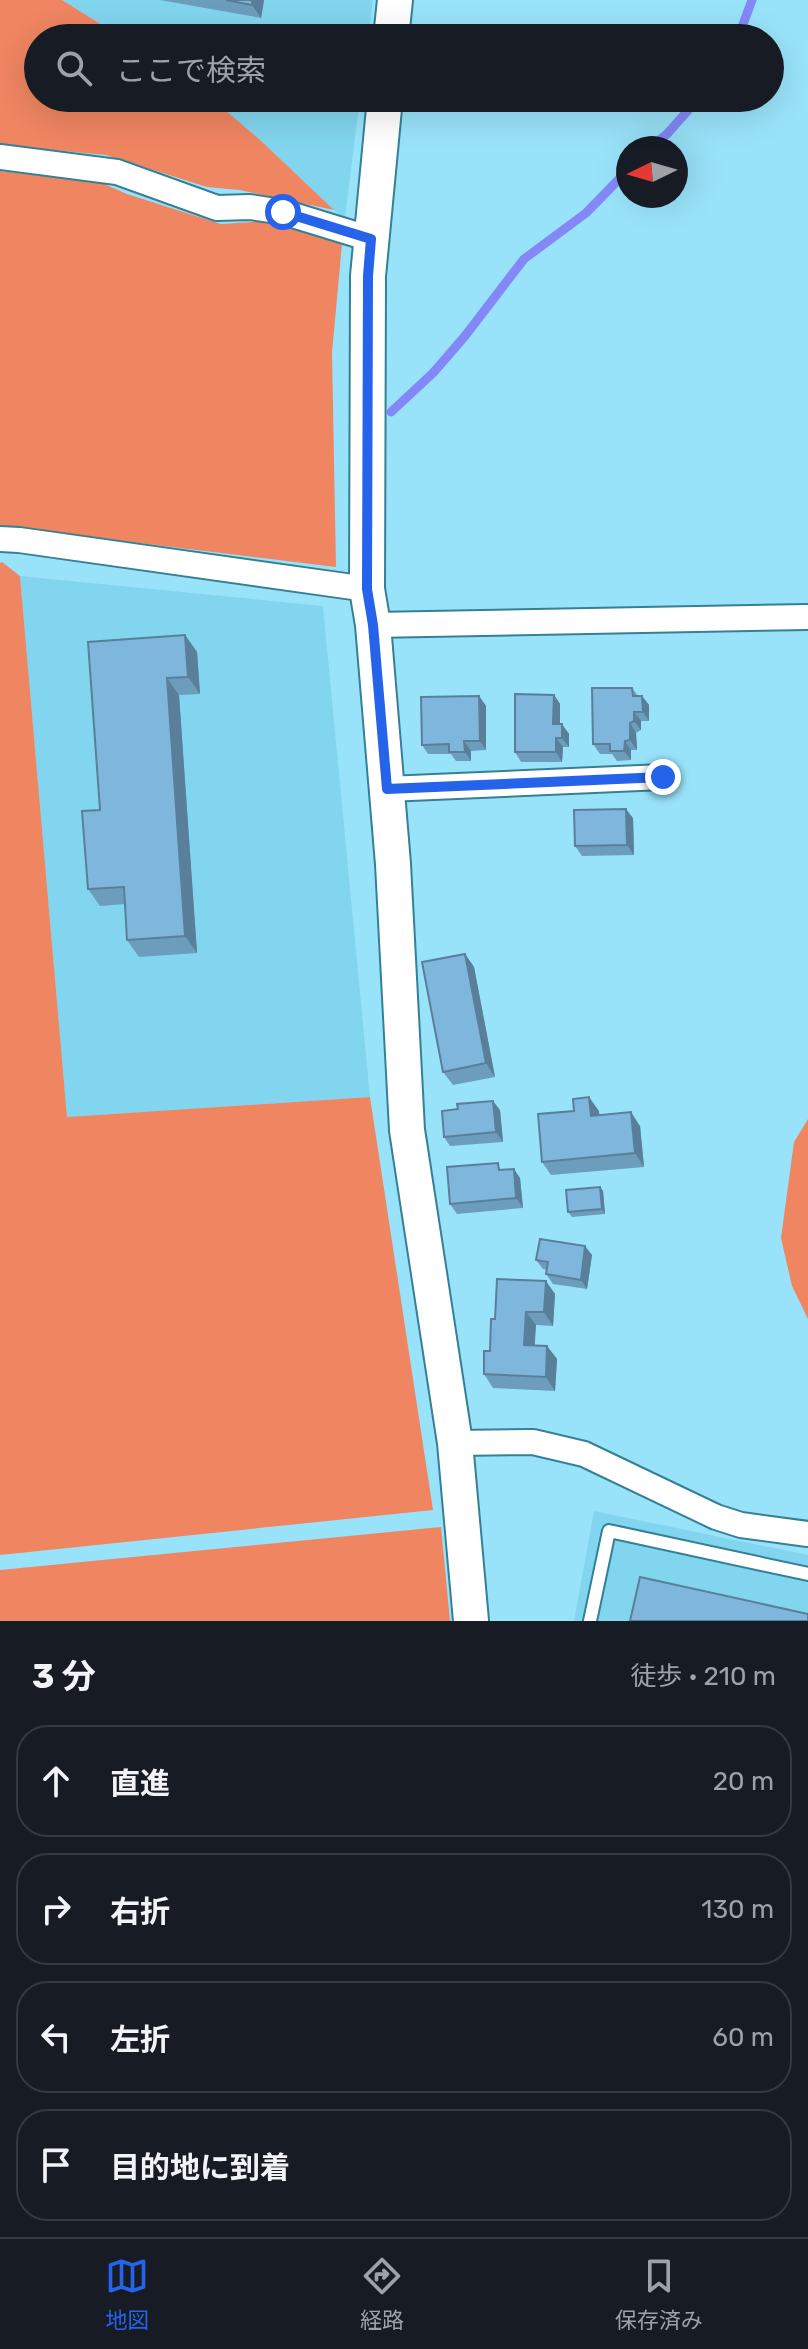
<!DOCTYPE html>
<html lang="ja">
<head>
<meta charset="utf-8">
<style>
  :root { --surface:#171b24; --page:#20242c; --text:#f1f3f6; --muted:#9ea1a6; --line:#363941; --accent:#2563eb }
  body { margin:0; font-family:Rubik,"Noto Sans JP",sans-serif; background:var(--page); color:var(--text) }
  .compass { position:absolute; left:616px; top:136px; width:72px; height:72px; border-radius:50%; background:var(--surface); box-shadow:0 8px 32px #0002; rotate:265deg }
  .stop { position:absolute; width:24px; height:24px; margin:-18px; border:6px solid #2563eb; border-radius:50%; background:#fff }
  .stop.end { background:#2563eb; border-color:#fff; box-shadow:0 2px 8px #0008 }
  .list { margin:0; padding:0; list-style:none }
  h2 { display:flex; justify-content:space-between; align-items:center; height:104px; margin:0; padding:0 32px; font-size:34px }
  h2 small { font-size:26px; font-weight:400; color:var(--muted) }
  .list li { display:grid; grid-template-columns:52px 1fr auto; gap:24px; align-items:center; box-sizing:border-box; height:112px; margin:0 16px 16px; padding:0 16px; border:2px solid var(--line); border-radius:32px }
  .list b { display:block; font-size:30px; white-space:nowrap }
  .list em { font-size:26px; font-style:normal; color:var(--muted) }
  .icon { flex:none; width:44px; height:44px; fill:none; stroke:currentColor; stroke-width:2; stroke-linecap:round; stroke-linejoin:round }
  .map { position:relative; flex:none; width:808px; height:1621px; overflow:hidden }
  .search { position:absolute; background:var(--surface); box-shadow:0 8px 32px #0002; left:24px; right:24px; top:24px; height:88px; display:flex; align-items:center; gap:20px; box-sizing:border-box; padding:0 28px; border-radius:44px; color:var(--muted); font-size:30px }
  .sheet { height:616px; background:var(--surface) }
  nav { display:flex; justify-content:space-around; align-items:center; box-sizing:border-box; height:112px; border-top:2px solid var(--line); background:var(--surface); font-size:22px; color:var(--muted) }
  nav a { display:grid; justify-items:center; gap:4px }
  nav .on { color:var(--accent) }
  .map>svg:first-child { display:block }
  .built { fill:#82d5ee }
  .green { fill:#ef8561 }
  .lines { fill:none; stroke-linecap:round; stroke-linejoin:round }
  .stream { stroke:#8488f7; stroke-width:9 }
  .lane-casing { stroke:#358095; stroke-width:16 }
  .street-casing { stroke:#358095; stroke-width:28 }
  .secondary-casing { stroke:#358095; stroke-width:38 }
  .lane { stroke:#fff; stroke-width:12 }
  .street { stroke:#fff; stroke-width:24 }
  .secondary { stroke:#fff; stroke-width:34 }
  .wall { fill:#6d9dbd }
  .shaded-wall { fill:#597f9a }
  .building { fill:#7fb6dc; stroke:#597f9a; stroke-width:2 }
  .route { stroke:#2563eb; stroke-width:10 }
</style>
</head>
<body>
<div class="map">
<svg width="808" height="1621" viewBox="0 0 808 1621">
  <rect width="100%" height="100%" fill="#99e3fa"/>
  <path class="built" d="M62 0H373L368 38H123Z
    M211 98H360L345 218 334 210 259 139Z
    M20 576 323 606 370 1097 67 1117Z
    M594 1511 808 1555V1621H574Z"/>
  <path class="green" d="M0 0H62L123 38H38V98H211L259 139 334 210 240 190 207 187 106 155 0 145Z
    M0 171 102 183 127 194 221 224 268 221 342 244 332 353 336 567 0 526Z
    M2 562 20 576 67 1117 370 1097 433 1510 0 1555V563Z
    M808 1119V1319L792 1286 781 1238 794 1142Z
    M441 1527 450 1621H0V1570Z"/>
  <g class="lines">
    <path class="stream" d="M738 38 752 0
      M650 148 667 134 699 98
      M391 412 433 373 465 336 524 259 586 213 628 170"/>
    <g class="lane-casing">
      <path id="lane" d="M590 1621 609 1531 808 1574"/>
    </g>
    <g class="street-casing">
      <path id="street" d="M0 157 117 172 217 208 250 207 283 212 371 239
        M0 539 19 540 367 589
        M373 625 808 617
        M387 789 663 777
        M455 1443 533 1442 584 1454 716 1517 741 1525 808 1534"/>
    </g>
    <g class="secondary-casing">
      <path id="secondary" d="M391 38 395 0
        M385 98 368 276 367 589 373 625 393 864 407 1130 455 1443 471 1621"/>
    </g>
    <use href="#lane" class="lane"/>
    <use href="#street" class="street"/>
    <use href="#secondary" class="secondary"/>
  </g>
  <path class="wall" d="M160 0H264L261 18Z
    M185 635 197 652 200 694 179 695 197 953 139 957 127 940 125 904 100 906 88 889 100 810Z
    M632 688 638 696H642L649 705V721H641V730L636 733 637 750H631V760L617 761 612 754H600L593 744Z
    M554 695 560 704V724L569 734V747H563L562 762H521L515 752Z
    M479 696 486 706V750L471 751V761H456L451 754H428L422 745Z
    M633 818 634 855 582 856 575 846Z
    M465 954 474 967 495 1077 453 1085 443 1072Z
    M500 1110 503 1142 450 1146 444 1137Z
    M599 1111V1115L640 1126 644 1167 551 1175 542 1162Z
    M503 1170 520 1178 523 1208 457 1214 450 1204Z
    M600 1187 603 1191 605 1214 572 1217 568 1212Z
    M592 1255 587 1289 553 1284 546 1274 547 1270 543 1269 536 1260Z
    M555 1294 553 1326 536 1325 534 1345 547 1346 557 1359 555 1391 493 1388 484 1374 490 1351 495 1319Z"/>
  <path class="shaded-wall" d="M252 0H264L261 18 252 5Z
    M185 635 197 652 200 694 188 677Z
    M167 678 179 695 197 953 185 936Z
    M554 695 560 704V734L553 724Z
    M479 696 486 706V750L480 741Z
    M642 696 649 705V721L643 712Z
    M634 712 641 721V730L634 721Z
    M630 723 636 733 637 750 630 740Z
    M562 724 569 734V747L562 738Z
    M556 738 563 747 562 762 556 752Z
    M464 741 471 751V761L465 752Z
    M625 741 631 750V760L624 751Z
    M626 809 633 818 634 855 627 845Z
    M465 954 474 967 495 1077 486 1063Z
    M589 1097 599 1111 600 1129 591 1116Z
    M493 1101 500 1110 503 1142 496 1132Z
    M631 1112 640 1126 644 1167 635 1153Z
    M514 1169 520 1178 523 1208 516 1198Z
    M600 1187 603 1191 605 1214 602 1209Z
    M585 1246 592 1255 587 1289 581 1280Z
    M546 1281 555 1294 553 1326 544 1312Z
    M526 1312 536 1325 534 1358 524 1345Z
    M547 1346 557 1359 555 1391 546 1377Z"/>
  <path class="building" d="M226 0H252V5Z
    M185 635 188 677 167 678 185 936 127 940 124 887 88 889 82 811 100 810 88 642Z
    M592 688H632L633 696H642L643 712H634V721L630 723V740L625 741 624 751H610V744H593Z
    M515 694 554 695 553 724H562V738H556V752H515Z
    M479 696 480 741H464L465 752H449V744L422 745 421 697Z
    M626 809 627 845 575 846 574 810Z
    M465 954 486 1063 443 1072 422 962Z
    M589 1097 591 1116 631 1112 635 1153 542 1162 538 1114 574 1111 573 1099Z
    M493 1101 496 1132 444 1137 442 1111 458 1109 457 1104Z
    M498 1163 499 1170 514 1169 516 1198 450 1204 447 1167Z
    M600 1187 602 1209 568 1212 566 1190Z
    M540 1239 585 1246 581 1280 546 1274 548 1262 536 1260Z
    M497 1279 546 1281 544 1312H526L524 1345 547 1346 546 1377 484 1374V1351H490L491 1319H495Z
    M640 1577 808 1614V1621H630Z"/>
  <g class="lines">
    <path class="route" d="M283 212 371 239 368 276 367 589 373 625 387 789 663 777"/>
  </g>
</svg>
<svg class="compass" viewBox="-18 -18 36 36"><path d="M0-13l5 13h-10z" fill="#e53935"/><path d="M0 13l5-13h-10z" fill="#9ea1a6"/></svg>
<div class="stop" style="left:283px;top:212px"></div>
<div class="stop end" style="left:663px;top:777px"></div>
<div class="search"><svg class="icon" aria-label="search" viewBox="0 0 24 24"><circle cx="10" cy="10" r="6"/><path d="M15 15l6 6"/></svg>ここで検索</div>
</div>
<section class="sheet">
<h2>3 分<small>徒歩 · 210 m</small></h2>
<ul class="list">
<li><svg class="icon" aria-label="ahead" viewBox="0 0 24 24"><path d="M12 20V5M6 11l6-6 6 6"/></svg><div><b>直進</b></div><em>20 m</em></li>
<li><svg class="icon" aria-label="right" viewBox="0 0 24 24"><path d="M7 20v-9h11M14 6l5 5-5 5"/></svg><div><b>右折</b></div><em>130 m</em></li>
<li><svg class="icon" aria-label="left" viewBox="0 0 24 24"><path d="M17 20v-9H6M10 6l-5 5 5 5"/></svg><div><b>左折</b></div><em>60 m</em></li>
<li><svg class="icon" aria-label="arrive" viewBox="0 0 24 24"><path d="M6 21V4h12l-3 4 3 4H6"/></svg><div><b>目的地に到着</b></div></li>
</ul>
</section>
<nav>
<a class="on"><svg class="icon" aria-label="map" viewBox="0 0 24 24"><path d="M3 6l6-2 6 2 6-2v14l-6 2-6-2-6 2zM9 4v14M15 6v14"/></svg>地図</a>
<a><svg class="icon" aria-label="directions" viewBox="0 0 24 24"><path d="M12 3l9 9-9 9-9-9zM9 14v-3h6M13 9l2 2-2 2"/></svg>経路</a>
<a><svg class="icon" aria-label="saved" viewBox="0 0 24 24"><path d="M7 4h10v16l-5-4-5 4z"/></svg>保存済み</a>
</nav>
</body>
</html>
